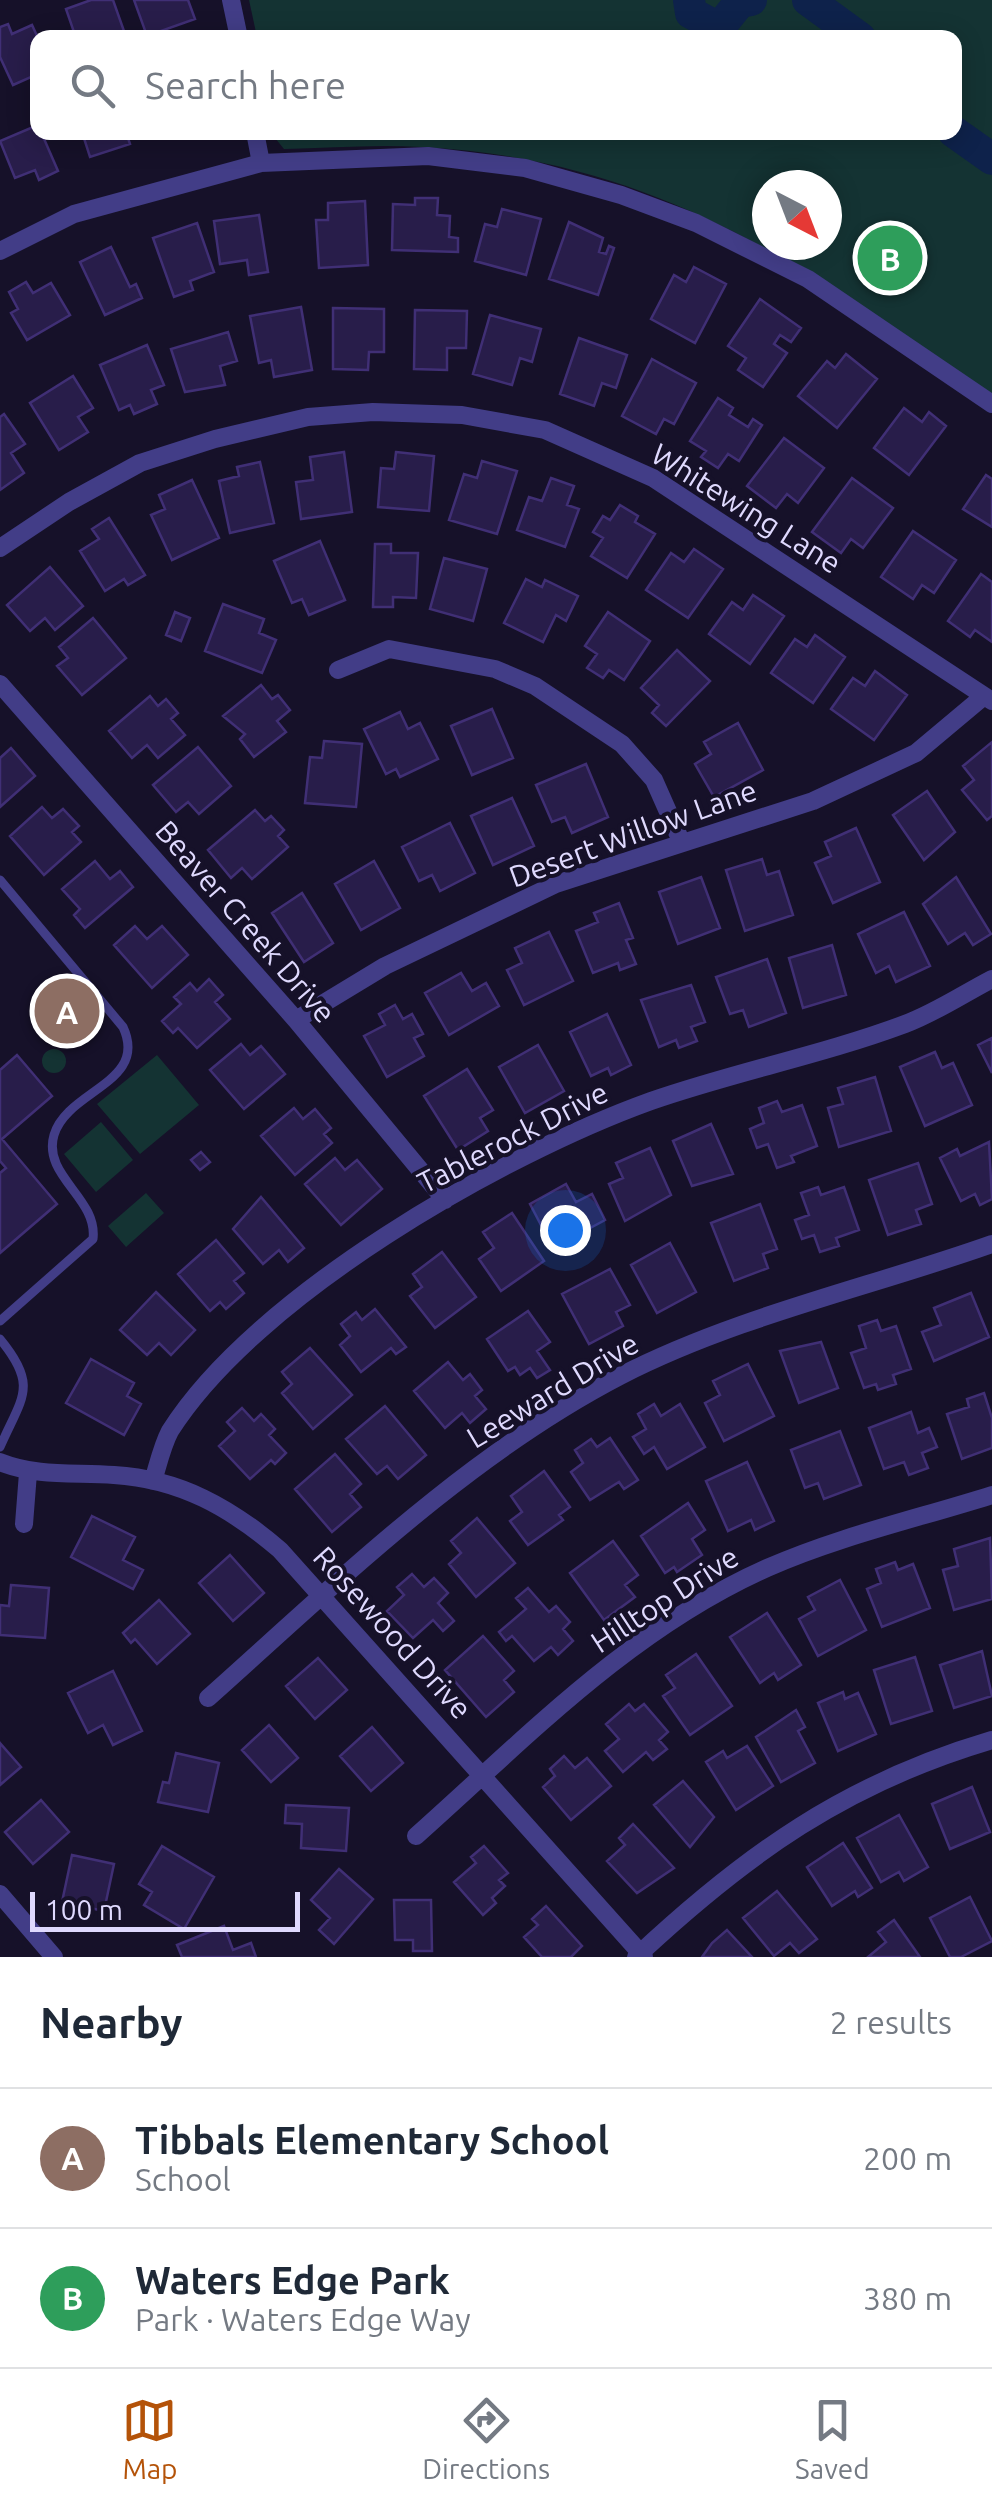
<!DOCTYPE html>
<html lang="en">
<head>
<meta charset="utf-8">
<style>
  :root { --surface:#fff; --page:#f2f2f3; --text:#1f2937; --muted:#747a83; --line:#e0e1e3; --accent:#b45309 }
  body { margin:0; font-family:Ubuntu,sans-serif; background:var(--page); color:var(--text) }
  .compass { position:absolute; left:752px; top:170px; width:90px; height:90px; border-radius:50%; background:var(--surface); box-shadow:0 5px 25px #0003; rotate:138deg }
  .scale { position:absolute; left:30px; bottom:25px; width:270px; box-sizing:border-box; padding-left:10px; border:5px solid #dfd9fe; border-top:0; font-size:28px; line-height:35px; white-space:nowrap; color:#dfd9fe; -webkit-text-stroke:8px #161129; paint-order:stroke }
  .you { position:absolute; left:565px; top:1230px; width:35px; height:35px; margin:-25px; border:8px solid #fff; border-radius:50%; background:#1a73e8; box-shadow:0 0 0 15px #1a73e833 }
  .badge { display:grid; place-items:center; width:65px; height:65px; border-radius:50%; background:var(--accent); color:#fff; font-size:32px; font-weight:700 }
  .pin { position:absolute; translate:-50% -50%; border:5px solid #fff; box-shadow:0 2px 10px #0006 }
  .list { margin:0; padding:0; list-style:none }
  h2 { display:flex; justify-content:space-between; align-items:center; height:130px; margin:0; padding:0 40px; font-size:42px }
  h2 small { font-size:32px; font-weight:400; color:var(--muted) }
  .list li { display:grid; grid-template-columns:65px 1fr auto; gap:30px; align-items:center; box-sizing:border-box; height:140px; padding:0 40px; border-top:2px solid var(--line) }
  .list b { display:block; font-size:38px; white-space:nowrap }
  .list p { margin:0; font-size:32px; white-space:nowrap; color:var(--muted) }
  .list em { font-size:32px; font-style:normal; color:var(--muted) }
  .icon { flex:none; width:55px; height:55px; fill:none; stroke:currentColor; stroke-width:2; stroke-linecap:round; stroke-linejoin:round }
  .map { position:relative; flex:none; width:992px; height:1957px; overflow:hidden }
  .search { position:absolute; background:var(--surface); box-shadow:0 5px 25px #0003; left:30px; right:30px; top:30px; height:110px; display:flex; align-items:center; gap:25px; box-sizing:border-box; padding:0 35px; border-radius:20px; color:var(--muted); font-size:38px }
  .sheet { height:410px; background:var(--surface) }
  nav { display:flex; justify-content:space-around; align-items:center; box-sizing:border-box; height:140px; border-top:2px solid var(--line); background:var(--surface); font-size:28px; color:var(--muted) }
  nav a { display:grid; justify-items:center; gap:5px }
  nav .on { color:var(--accent) }
  .map>svg:first-child { display:block }
  .green { fill:#143333; fill-rule:evenodd }
  .lines { fill:none; stroke-linecap:round; stroke-linejoin:round }
  .river { stroke:#0e224b; stroke-width:32 }
  .building { fill:#281d4a; stroke:#402f75; stroke-width:2.5 }
  .lane { stroke:#423d87; stroke-width:9 }
  .street { stroke:#423d87; stroke-width:18 }
  .labels { text-anchor:middle; stroke-width:8; stroke-linejoin:round; paint-order:stroke }
  .street-label { font-size:30px; fill:#dfd9fe; stroke:#161129 }
</style>
</head>
<body>
<div class="map">
<svg width="992" height="1957" viewBox="0 0 992 1957">
  <rect width="100%" height="100%" fill="#161129"/>
  <path class="green" d="M249 0H992V394C806 267 656 159 421 147 376 144 329 148 284 149L271 133 954 132V38L257 37ZM767 185H827V245H767Z
    M42 1061a12 12 0 1 1 24 0a12 12 0 1 1-24 0Z
    M157 1055 199 1105 140 1154 97 1104Z
    M101 1122 133 1160 96 1192 64 1154Z
    M146 1193 164 1213 126 1247 108 1226Z"/>
  <g class="lines">
    <path class="river" d="M689 0 691 13 719 28 740 2 751 0
      M808 0 860 38
      M954 132 992 159"/>
  </g>
  <path class="building" d="M91 0H113L125 34 76 38 66 9Z
    M134 0H188L195 19 147 36Z
    M8 24 12 34 32 25 38 38V74L13 85 0 57V27Z
    M38 125 58 171 39 180 35 170 15 178 0 141Z
    M82 132H126L130 144 90 157Z
    M415 198H438L437 215 450 216 449 237 458 238V252L392 250 393 204 415 205Z
    M365 201 368 265 319 268 316 220H328V203Z
    M502 209 541 219 526 275 475 261 485 224 497 227Z
    M259 215 268 272 249 275 247 260 220 264 214 221Z
    M569 222 603 238 599 252 606 254 609 246 614 248 598 295 549 279Z
    M197 223 214 272 190 281 193 290 174 297 153 238Z
    M111 247 130 287 136 284 142 298 105 315 80 262Z
    M694 267 726 284 695 343 651 319 674 275 686 282Z
    M26 282 33 293 51 283 70 315 27 340 11 313 18 309 9 292Z
    M760 299 801 328 791 342 780 335 774 344 787 353 763 387 738 370 746 358 728 346Z
    M301 307 312 370 274 377 271 360 259 363 250 316Z
    M333 308 384 309V352H369L368 370 333 369Z
    M415 310 467 311 466 348H447V370L414 369Z
    M490 315 541 329 532 362 520 358 512 385 473 374Z
    M228 332 237 361 220 366 225 385 185 392 171 349Z
    M579 338 627 355 616 388 602 383 594 406 560 394Z
    M147 345 164 385 151 390 157 404 134 414 130 405 119 410 100 365Z
    M846 354 877 379 837 428 798 396 827 361 835 368Z
    M652 359 696 383 674 424 664 419 656 434 622 416Z
    M73 376 93 408 78 417 88 432 59 450 30 403Z
    M718 398 733 408 729 415 748 427 753 419 762 425 739 461 728 454 718 468 701 457 706 451 690 441Z
    M904 408 922 422 929 412 946 426 909 475 874 448Z
    M4 414 25 444 11 453 24 473 0 490V417Z
    M784 438 824 468 798 503 787 494 776 508 747 486Z
    M344 452 352 512 301 519 296 482 313 480 310 457Z
    M396 452 434 456 429 511 378 507 381 468 394 469Z
    M482 461 517 471 497 534 449 520 464 474 477 478Z
    M260 462 274 523 230 533 219 481 239 476 237 467Z
    M986 475 992 479V527L963 509Z
    M551 478 574 486 567 505 579 509 565 547 517 530 529 497 542 501Z
    M852 478 893 508 863 548 851 539 841 553 812 532Z
    M192 480 219 538 172 560 151 515 165 509 159 495Z
    M620 505 638 516 635 522 655 534 627 578 591 556 603 538 593 532 603 516 610 520Z
    M109 518 145 575 128 585 124 579 105 591 80 551 99 539 92 529Z
    M913 531 956 560 934 593 922 585 913 599 881 577Z
    M320 541 345 600 309 615 302 599 292 603 274 561Z
    M375 544H391V553H418L416 598 393 597V607H373Z
    M694 549 723 569 688 618 646 590 671 553 684 562Z
    M444 558 487 569 473 621 430 609Z
    M50 567 83 606 55 630 45 618 30 631 7 605Z
    M981 574 992 582V642L975 630 970 637 948 621Z
    M526 579 542 587 545 580 578 596 566 621 556 615 543 642 504 623Z
    M753 595 784 616 750 664 709 634 732 602 743 610Z
    M223 604 264 619 259 633 276 640 262 673 205 651Z
    M175 612 190 618 181 641 166 635Z
    M608 612 650 641 624 680 609 670 603 678 587 668 597 654 585 646Z
    M93 618 126 658 82 695 57 666 68 658 59 647Z
    M815 635 845 657 813 703 771 673 795 639 807 647Z
    M677 650 710 681 666 726 652 713 659 705 641 688Z
    M875 671 907 695 874 740 831 709 853 678 865 686Z
    M261 685 272 699 278 695 290 710 277 721 286 732 254 757 240 739 245 734 223 716Z
    M150 696 158 706 166 699 178 713 171 719 185 735 158 758 147 745 132 758 109 731Z
    M492 709 513 758 472 775 451 726Z
    M400 712 408 729 420 723 438 759 400 777 396 769 386 774 364 729Z
    M738 723 763 770 714 797 695 764 711 754 704 742Z
    M324 741 362 744 356 807 305 803 310 757 322 758Z
    M992 742V816L987 820 962 790 974 780 963 766Z
    M198 747 231 786 199 814 188 802 176 812 153 785Z
    M11 748 35 776 0 807V758Z
    M586 764 608 817 572 833 565 817 552 822 536 785Z
    M927 791 955 832 924 860 893 815Z
    M512 798 534 846 493 865 471 816Z
    M42 807 52 818 63 809 79 826 72 832 81 842 44 875 10 836Z
    M255 810 265 821 271 816 284 830 278 836 288 847 252 879 242 868 231 878 208 850Z
    M450 823 475 873 440 891 432 875 419 881 402 847Z
    M856 828 880 882 833 903 815 863 831 856 825 842Z
    M762 859 767 875 779 871 793 915 745 931 726 870Z
    M95 861 110 879 120 871 133 887 85 928 74 915 80 909 62 889Z
    M374 861 400 908 361 930 335 884Z
    M701 877 720 928 678 944 659 892Z
    M956 877 991 934 973 945 965 933 948 944 923 904Z
    M302 893 333 943 304 962 272 913Z
    M619 903 633 938 626 940 636 964 620 970 618 963 593 973 576 931 598 922 594 913Z
    M904 912 930 966 896 982 889 966 876 973 858 934Z
    M135 926 147 939 162 926 188 955 152 988 114 945Z
    M549 932 573 981 524 1005 507 970 522 963 515 948Z
    M832 945 846 995 803 1008 789 958Z
    M767 959 786 1013 749 1027 743 1010 730 1014 716 977Z
    M461 973 472 991 486 983 499 1006 449 1035 425 993Z
    M209 979 223 995 215 1002 230 1019 197 1048 178 1028 173 1033 162 1021 181 1004 174 997 190 983 197 991Z
    M691 985 705 1022 691 1027 697 1041 679 1048 676 1040 659 1047 641 1000Z
    M395 1005 403 1019 412 1014 423 1034 414 1038 424 1056 387 1077 364 1036 385 1025 379 1014Z
    M607 1014 631 1065 611 1075 608 1068 591 1076 570 1032Z
    M992 1038V1073L978 1045Z
    M241 1044 250 1055 261 1046 285 1074 244 1109 210 1070Z
    M538 1045 564 1091 525 1113 499 1067Z
    M935 1052 942 1068 953 1063 972 1105 925 1126 900 1067Z
    M17 1055 52 1096 2 1139 57 1204 0 1253V1173L6 1168 0 1161V1070Z
    M467 1069 493 1110 480 1118 488 1131 458 1150 424 1096Z
    M875 1077 891 1131 839 1147 828 1108 843 1104 838 1088Z
    M777 1101 782 1112 802 1105 817 1146 791 1156 794 1162 777 1168 768 1144 757 1148 750 1129 764 1123 759 1108Z
    M294 1108 303 1119 315 1109 331 1128 324 1134 332 1143 295 1175 261 1136Z
    M711 1124 733 1174 692 1186 673 1141Z
    M989 1142 992 1199 980 1205 975 1194 961 1201 940 1158 957 1149 960 1156Z
    M650 1148 671 1195 625 1221 609 1184 623 1178 616 1163Z
    M201 1152 210 1162 200 1170 191 1160Z
    M335 1158 345 1170 357 1160 382 1189 341 1225 305 1184Z
    M918 1163 932 1204 916 1210 921 1224 888 1235 869 1180Z
    M566 1184 576 1202 592 1194 605 1220 553 1248 530 1204Z
    M818 1187 821 1195 844 1187 859 1230 836 1238 839 1246 820 1252 814 1235 802 1239 795 1220 809 1215 801 1193Z
    M261 1197 304 1248 288 1262 279 1250 263 1264 233 1229Z
    M760 1204 777 1249 763 1254 768 1268 734 1281 711 1223Z
    M512 1213 544 1261 501 1291 479 1259 494 1248 483 1232Z
    M216 1240 244 1273 234 1281 244 1293 226 1309 220 1302 210 1311 178 1274Z
    M670 1243 696 1292 657 1313 631 1265Z
    M442 1252 476 1297 435 1328 410 1296 422 1287 413 1274Z
    M610 1269 630 1305 616 1312 623 1326 589 1344 562 1294Z
    M156 1292 195 1330 171 1355 159 1343 147 1355 120 1330Z
    M971 1293 989 1337 934 1361 922 1332 941 1325 934 1308Z
    M375 1309 406 1347 396 1354 391 1348 361 1372 340 1345 350 1336 341 1324 356 1312 362 1320Z
    M528 1311 550 1342 537 1351 550 1370 537 1378 530 1368 520 1375 515 1367 508 1371 487 1339Z
    M877 1320 881 1331 896 1326 911 1369 893 1375 896 1384 878 1390 876 1384 864 1388 851 1353 866 1348 859 1326Z
    M821 1342 838 1388 799 1403 780 1351Z
    M310 1348 352 1395 313 1429 282 1393 292 1384 282 1372Z
    M91 1359 134 1383 127 1396 141 1404 124 1435 66 1403Z
    M448 1362 463 1380 470 1374 482 1390 475 1396 486 1409 470 1423 462 1413 445 1428 414 1391Z
    M748 1364 774 1416 724 1441 705 1403 720 1395 713 1381Z
    M984 1393 992 1418V1448L962 1459 947 1414 969 1407 967 1399Z
    M654 1404 661 1416 680 1404 705 1447 667 1469 654 1447 644 1454 633 1437 646 1429 638 1414Z
    M385 1406 426 1455 398 1479 387 1466 377 1474 346 1439Z
    M242 1408 254 1421 261 1414 275 1429 269 1435 286 1453 275 1464 271 1460 250 1479 219 1446 235 1431 227 1422Z
    M911 1412 918 1433 929 1428 937 1447 922 1453 928 1468 909 1475 904 1462 884 1469 869 1428Z
    M840 1431 861 1485 824 1499 818 1483 805 1488 791 1450Z
    M610 1438 638 1480 624 1489 619 1482 590 1500 571 1472 583 1463 575 1450 591 1439 597 1447Z
    M335 1454 361 1484 350 1494 361 1507 332 1532 295 1489Z
    M747 1462 774 1521 755 1530 751 1520 728 1531 706 1481Z
    M544 1471 570 1507 559 1515 563 1520 528 1545 510 1521 522 1512 511 1496Z
    M688 1503 705 1530 692 1539 702 1555 677 1572 674 1567 665 1573 641 1536Z
    M92 1516 135 1537 123 1560 143 1570 133 1589 71 1557Z
    M477 1518 515 1563 476 1597 449 1564 461 1553 451 1541Z
    M990 1538 992 1599 954 1610 943 1570 958 1566 954 1549Z
    M613 1541 638 1575 625 1585 635 1597 604 1620 570 1573Z
    M230 1555 264 1593 233 1621 199 1583Z
    M895 1562 898 1570 913 1564 930 1608 882 1627 867 1589 881 1583 876 1569Z
    M412 1574 424 1587 434 1578 448 1593 438 1603 454 1621 443 1631 433 1620 413 1638 387 1611 404 1595 397 1587Z
    M840 1580 866 1630 818 1656 799 1619 815 1610 808 1597Z
    M11 1585 49 1588 45 1638 0 1635V1605L9 1606Z
    M528 1588 549 1612 556 1606 570 1622 563 1629 573 1641 558 1655 551 1647 534 1661 512 1636 506 1641 499 1632 526 1609 516 1598Z
    M159 1600 190 1634 157 1664 135 1639 131 1643 123 1633Z
    M767 1613 801 1665 778 1680 774 1673 760 1683 730 1637Z
    M483 1636 514 1671 504 1680 514 1692 486 1717 445 1670Z
    M982 1651 992 1696 954 1708 940 1665Z
    M696 1654 732 1706 690 1735 663 1696 675 1688 666 1675Z
    M915 1657 932 1711 891 1724 874 1670Z
    M318 1658 347 1690 315 1719 286 1686Z
    M113 1671 142 1731 113 1745 103 1725 88 1733 68 1693Z
    M843 1692 845 1699 858 1693 876 1734 838 1751 818 1703Z
    M629 1704 635 1711 644 1704 668 1732 659 1740 667 1749 653 1760 646 1752 623 1772 605 1751 619 1739 606 1724Z
    M796 1710 805 1727 798 1731 815 1763 781 1782 756 1737Z
    M269 1725 298 1758 271 1782 242 1750Z
    M372 1727 403 1763 371 1791 340 1756Z
    M0 1743 21 1767 0 1785Z
    M747 1746 773 1786 736 1810 706 1762 723 1751 727 1758Z
    M176 1753 219 1763 208 1812 158 1802 163 1782 169 1783Z
    M564 1756 575 1768 587 1758 611 1786 571 1820 543 1787 555 1776 550 1769Z
    M683 1781 714 1817 690 1847 654 1805Z
    M972 1787 990 1832 950 1849 932 1804Z
    M41 1800 69 1832 33 1864 5 1832Z
    M286 1805 349 1808 346 1851 301 1848 302 1824 285 1823Z
    M899 1815 928 1867 904 1881 899 1872 881 1882 857 1838Z
    M633 1824 674 1868 637 1893 607 1861 625 1845 619 1838Z
    M843 1843 872 1888 858 1897 855 1891 832 1906 807 1867Z
    M162 1846 214 1877 184 1929 144 1905 152 1892 139 1884Z
    M484 1846 508 1873 499 1880 505 1886 492 1898 496 1903 483 1915 454 1882 476 1863 471 1857Z
    M72 1855 114 1864 104 1911 62 1902Z
    M339 1869 373 1899 334 1944 319 1930 330 1918 311 1900Z
    M777 1891 817 1939 799 1953 790 1943 774 1956 743 1918Z
    M970 1897 992 1941 961 1957H950L930 1918Z
    M394 1900H431L432 1951H413V1940H395Z
    M546 1906 582 1946 571 1957H542L524 1937 538 1925 532 1919Z
    M894 1920 920 1957H868L886 1942 878 1932Z
    M224 1926 233 1950 251 1943 256 1957H182L177 1945Z
    M727 1930 752 1957H702L712 1943Z"/>
  <g class="lines">
    <path class="lane" d="M0 880 123 1027C149 1083 67 1090 54 1135 42 1176 98 1198 93 1239L0 1321
      M0 1339C39 1386 22 1397 0 1447"/>
    <path class="street" d="M231 0 239 38
      M255 132 261 163
      M0 251 74 214 261 163 428 156 525 168 621 195 696 223 808 279 992 404
      M0 548 69 502 140 463 215 439 308 417 373 412 462 415 545 430 653 478 992 701
      M338 670 389 649 495 669 535 686 622 744 654 780 681 841
      M0 684 296 1020 445 1200
      M296 1020 385 966 556 884 813 801 916 753 984 696
      M0 1462C38 1477 74 1472 114 1475 180 1479 231 1508 280 1550L644 1957
      M153 1481C158 1465 162 1446 170 1431 256 1295 501 1155 651 1101 734 1072 822 1055 905 1024 935 1013 963 994 992 979
      M24 1524 28 1473
      M208 1698C336 1584 466 1456 620 1376 737 1316 868 1288 992 1244
      M416 1836C526 1738 630 1629 767 1568 840 1536 916 1519 992 1495
      M0 1894 54 1957
      M636 1957C746 1854 846 1783 992 1740"/>
  </g>
  <g class="labels">
    <g class="street-label">
      <text transform="translate(746 509) rotate(32)" y="10">Whitewing Lane</text>
      <text transform="translate(633 834) rotate(-20)" y="10">Desert Willow Lane</text>
      <text transform="translate(245 922) rotate(49)" y="10">Beaver Creek Drive</text>
      <text transform="translate(513 1138) rotate(-27)" y="10">Tablerock Drive</text>
      <text transform="translate(553 1391) rotate(-31)" y="10">Leeward Drive</text>
      <text transform="translate(665 1600) rotate(-33)" y="10">Hilltop Drive</text>
      <text transform="translate(392 1633) rotate(48)" y="10">Rosewood Drive</text>
    </g>
  </g>
</svg>
<svg class="compass" viewBox="-18 -18 36 36"><path d="M0-13l5 13h-10z" fill="#e53935"/><path d="M0 13l5-13h-10z" fill="#747a83"/></svg>
<div class="scale">100 m</div>
<div class="you"></div>
<div class="pin badge" style="left:67px;top:1011px;background:#8d6e63">A</div>
<div class="pin badge" style="left:890px;top:258px;background:#2e9e5b">B</div>
<div class="search"><svg class="icon" aria-label="search" viewBox="0 0 24 24"><circle cx="10" cy="10" r="6"/><path d="M15 15l6 6"/></svg>Search here</div>
</div>
<section class="sheet">
<h2>Nearby<small>2 results</small></h2>
<ul class="list">
<li><span class="badge" style="background:#8d6e63">A</span><div><b>Tibbals Elementary School</b><p>School</p></div><em>200 m</em></li>
<li><span class="badge" style="background:#2e9e5b">B</span><div><b>Waters Edge Park</b><p>Park · Waters Edge Way</p></div><em>380 m</em></li>
</ul>
</section>
<nav>
<a class="on"><svg class="icon" aria-label="map" viewBox="0 0 24 24"><path d="M3 6l6-2 6 2 6-2v14l-6 2-6-2-6 2zM9 4v14M15 6v14"/></svg>Map</a>
<a><svg class="icon" aria-label="directions" viewBox="0 0 24 24"><path d="M12 3l9 9-9 9-9-9zM9 14v-3h6M13 9l2 2-2 2"/></svg>Directions</a>
<a><svg class="icon" aria-label="saved" viewBox="0 0 24 24"><path d="M7 4h10v16l-5-4-5 4z"/></svg>Saved</a>
</nav>
</body>
</html>
